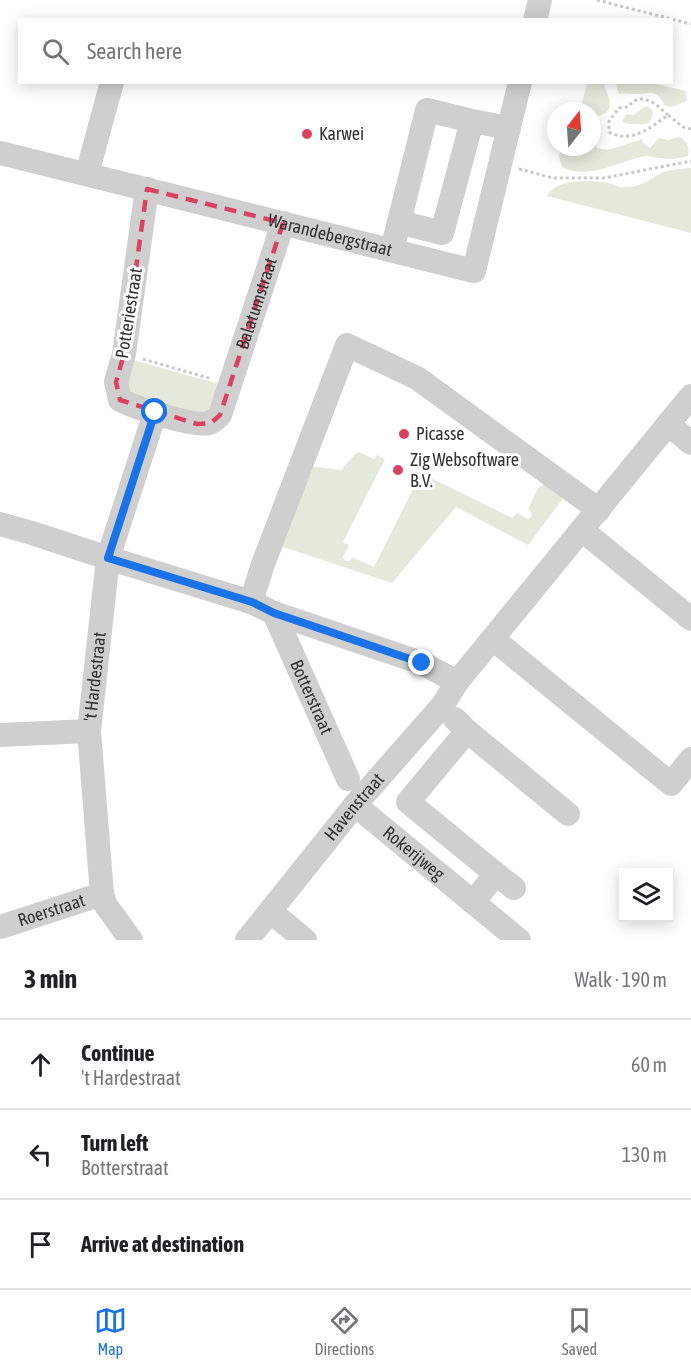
<!DOCTYPE html>
<html lang="en">
<head>
<meta charset="utf-8">
<style>
  :root { --surface:#fff; --page:#f6f6f6; --text:#202124; --muted:#757577; --line:#e0e0e0; --accent:#1a73e8 }
  body { margin:0; font-family:"Asap Condensed",sans-serif; background:var(--page); color:var(--text) }
  .controls { position:absolute; right:18px; bottom:18px; display:grid; overflow:hidden; border-radius:0px; box-shadow:0 3px 15px #0003 }
  .controls button { width:54px; height:54px; display:grid; place-items:center; padding:0; border:0; border-bottom:2px solid var(--line); background:var(--surface); color:var(--text); font:30px sans-serif }
  .compass { position:absolute; left:547px; top:102px; width:54px; height:54px; border-radius:50%; background:var(--surface); box-shadow:0 3px 15px #0003; rotate:17deg }
  .stop { position:absolute; width:18px; height:18px; margin:-14px; border:4px solid #1a73e8; border-radius:50%; background:#fff }
  .stop.end { background:#1a73e8; border-color:#fff; box-shadow:0 2px 6px #0008 }
  .list { margin:0; padding:0; list-style:none }
  h2 { display:flex; justify-content:space-between; align-items:center; height:78px; margin:0; padding:0 24px; font-size:26px }
  h2 small { font-size:20px; font-weight:400; color:var(--muted) }
  .list li { display:grid; grid-template-columns:39px 1fr auto; gap:18px; align-items:center; box-sizing:border-box; height:90px; padding:0 24px; border-top:2px solid var(--line) }
  .list b { display:block; font-size:22px; white-space:nowrap }
  .list p { margin:0; font-size:20px; white-space:nowrap; color:var(--muted) }
  .list em { font-size:20px; font-style:normal; color:var(--muted) }
  .icon { flex:none; width:33px; height:33px; fill:none; stroke:currentColor; stroke-width:2; stroke-linecap:round; stroke-linejoin:round }
  .map { position:relative; flex:none; width:691px; height:940px; overflow:hidden }
  .search { position:absolute; background:var(--surface); box-shadow:0 3px 15px #0003; left:18px; right:18px; top:18px; height:66px; display:flex; align-items:center; gap:15px; box-sizing:border-box; padding:0 21px; border-radius:0px; color:var(--muted); font-size:22px }
  .sheet { height:348px; background:var(--surface) }
  nav { display:flex; justify-content:space-around; align-items:center; box-sizing:border-box; height:84px; border-top:2px solid var(--line); background:var(--surface); font-size:16px; color:var(--muted) }
  nav a { display:grid; justify-items:center; gap:3px }
  nav .on { color:var(--accent) }
  .map>svg:first-child { display:block }
  .green { fill:#e4e9dc }
  .lines { fill:none; stroke-linecap:round; stroke-linejoin:round }
  .path { stroke:#c9c9c9; stroke-width:3; stroke-dasharray:3 3; stroke-linecap:butt }
  .minor { stroke:#cfcfcf; stroke-width:24 }
  .route { stroke:#1a73e8; stroke-width:8 }
  .marked { fill:none; stroke:#dd4162; stroke-width:4.5; stroke-dasharray:12 8; stroke-linejoin:round }
  .poi-dot { fill:#dd4162; stroke:#fff; stroke-width:2 }
  .labels { text-anchor:middle; stroke-width:6; stroke-linejoin:round; paint-order:stroke }
  .poi-label { font-size:18px; fill:#323232; stroke:#fff; text-anchor:start }
  .street-label { font-size:18px; fill:#323232; stroke:#fff }
</style>
</head>
<body>
<div class="map">
<svg width="691" height="940" viewBox="0 0 691 940">
  <rect width="100%" height="100%" fill="#fff"/>
  <path class="green" d="M584 83H610L604 85C609 98 617 111 598 116L592 127V111H580L587 84Z
    M615 83H652L686 91 687 101 671 107 664 105C657 87 648 95 635 94 629 94 625 93 619 94Z
    M646 106 651 109 653 112C651 127 645 124 634 124 630 124 627 124 623 123L622 120 626 114 633 115Z
    M678 137 682 138C687 143 690 148 688 156 678 159 670 160 660 158 655 158 651 156 646 156 618 161 590 181 562 167L559 157 560 147H583L584 149 596 145 598 148 608 150 643 139 642 142 650 148 659 138 668 140Z
    M691 168V233L547 196C555 179 595 179 612 184 617 186 620 188 625 187 639 187 647 182 659 174 668 169 681 169 691 168Z
    M129 359 223 385 212 416 126 398Z
    M359 452 374 459 377 455 385 459 343 542 349 545 343 557 346 561H350L352 557 374 567 421 473 512 518 517 513 528 519 532 516 531 512 528 509 538 488 546 483 565 496 528 545 456 507 392 583 280 546 309 466 341 470 355 454Z"/>
  <g class="lines">
    <path class="path" d="M597 0 691 24
      M668 115C656 104 641 90 628 107L619 108 609 121V132C631 144 650 128 668 115L683 127 691 129
      M519 169 553 178H604L691 161
      M143 359 212 379"/>
    <g class="minor">
      <path d="M535 20 540 0"/>
      <path id="s1" d="M0 153 474 271 520 82"/>
      <path d="M87 174 112 82"/>
      <path id="s2" d="M147 189 124 354 116 382 120 400C136 408 193 427 209 423 213 422 217 418 220 415L283 223"/>
      <path d="M399 222 442 233 472 121"/>
      <path d="M392 250 427 110 472 121 509 128"/>
      <path d="M668 424 691 443"/>
      <path d="M0 524 32 533 108 558 251 602 274 613 422 663 457 682"/>
      <path d="M582 530 691 619"/>
      <path d="M251 602 263 564 347 345 417 378 599 510"/>
      <path id="s3" d="M274 613 348 779"/>
      <path d="M493 639 671 784 691 759"/>
      <path d="M455 719 467 731 568 814"/>
      <path d="M467 731 408 802 496 874 473 902"/>
      <path d="M0 735 89 731"/>
      <path id="s4" d="M355 805 519 940"/>
      <path d="M496 874 514 888"/>
      <path d="M270 911 305 940"/>
      <path id="s5" d="M0 927 102 894"/>
      <path id="s6" d="M131 940 105 904 102 894 89 731 108 558 155 413"/>
      <path id="s7" d="M247 940 355 805 442 706 457 682 691 396"/>
    </g>
  </g>
  <g class="lines">
    <path class="route" d="M155 412 108 558 252 602 274 613 422 663"/>
  </g>
  <path class="marked" d="M147 189 283 223 220 415 211 423 197 424 120 400 116 382 124 354Z"/>
  <g class="poi-dot">
    <circle cx="307" cy="134" r="6"/>
    <circle cx="404" cy="434" r="6"/>
    <circle cx="398" cy="470" r="6"/>
  </g>
  <g class="labels">
    <g class="poi-label">
      <text x="319" y="140">Karwei</text>
      <text x="416" y="440">Picasse</text>
      <text x="410" y="466">Zig Websoftware<tspan x="410" dy="21">B.V.</tspan></text>
    </g>
    <g class="street-label">
      <text dy="6" stroke="none"><textPath href="#s1" startOffset="340">Warandebergstraat</textPath></text>
      <text dy="6" stroke="none"><textPath href="#s2" startOffset="438">Balatumstraat</textPath></text>
      <text transform="translate(129 313) rotate(-81)" y="6">Potteriestraat</text>
      <text dy="6" stroke="none"><textPath href="#s6" startOffset="273">'t Hardestraat</textPath></text>
      <text dy="6" stroke="none"><textPath href="#s3" startOffset="92">Botterstraat</textPath></text>
      <text dy="6" stroke="none"><textPath href="#s7" startOffset="171">Havenstraat</textPath></text>
      <text dy="6" stroke="none"><textPath href="#s4" startOffset="76">Rokerijweg</textPath></text>
      <text dy="6" stroke="none"><textPath href="#s5" startOffset="54">Roerstraat</textPath></text>
    </g>
  </g>
</svg>
<div class="controls">
<button><svg class="icon" aria-label="layers" viewBox="0 0 24 24"><path d="M12 4l9 5-9 5-9-5zM3 14l9 5 9-5"/></svg></button>
</div>
<svg class="compass" viewBox="-18 -18 36 36"><path d="M0-13l5 13h-10z" fill="#e53935"/><path d="M0 13l5-13h-10z" fill="#757577"/></svg>
<div class="stop" style="left:155px;top:412px"></div>
<div class="stop end" style="left:422px;top:663px"></div>
<div class="search"><svg class="icon" aria-label="search" viewBox="0 0 24 24"><circle cx="10" cy="10" r="6"/><path d="M15 15l6 6"/></svg>Search here</div>
</div>
<section class="sheet">
<h2>3 min<small>Walk · 190 m</small></h2>
<ul class="list">
<li><svg class="icon" aria-label="ahead" viewBox="0 0 24 24"><path d="M12 20V5M6 11l6-6 6 6"/></svg><div><b>Continue</b><p>'t Hardestraat</p></div><em>60 m</em></li>
<li><svg class="icon" aria-label="left" viewBox="0 0 24 24"><path d="M17 20v-9H6M10 6l-5 5 5 5"/></svg><div><b>Turn left</b><p>Botterstraat</p></div><em>130 m</em></li>
<li><svg class="icon" aria-label="arrive" viewBox="0 0 24 24"><path d="M6 21V4h12l-3 4 3 4H6"/></svg><div><b>Arrive at destination</b></div></li>
</ul>
</section>
<nav>
<a class="on"><svg class="icon" aria-label="map" viewBox="0 0 24 24"><path d="M3 6l6-2 6 2 6-2v14l-6 2-6-2-6 2zM9 4v14M15 6v14"/></svg>Map</a>
<a><svg class="icon" aria-label="directions" viewBox="0 0 24 24"><path d="M12 3l9 9-9 9-9-9zM9 14v-3h6M13 9l2 2-2 2"/></svg>Directions</a>
<a><svg class="icon" aria-label="saved" viewBox="0 0 24 24"><path d="M7 4h10v16l-5-4-5 4z"/></svg>Saved</a>
</nav>
</body>
</html>
